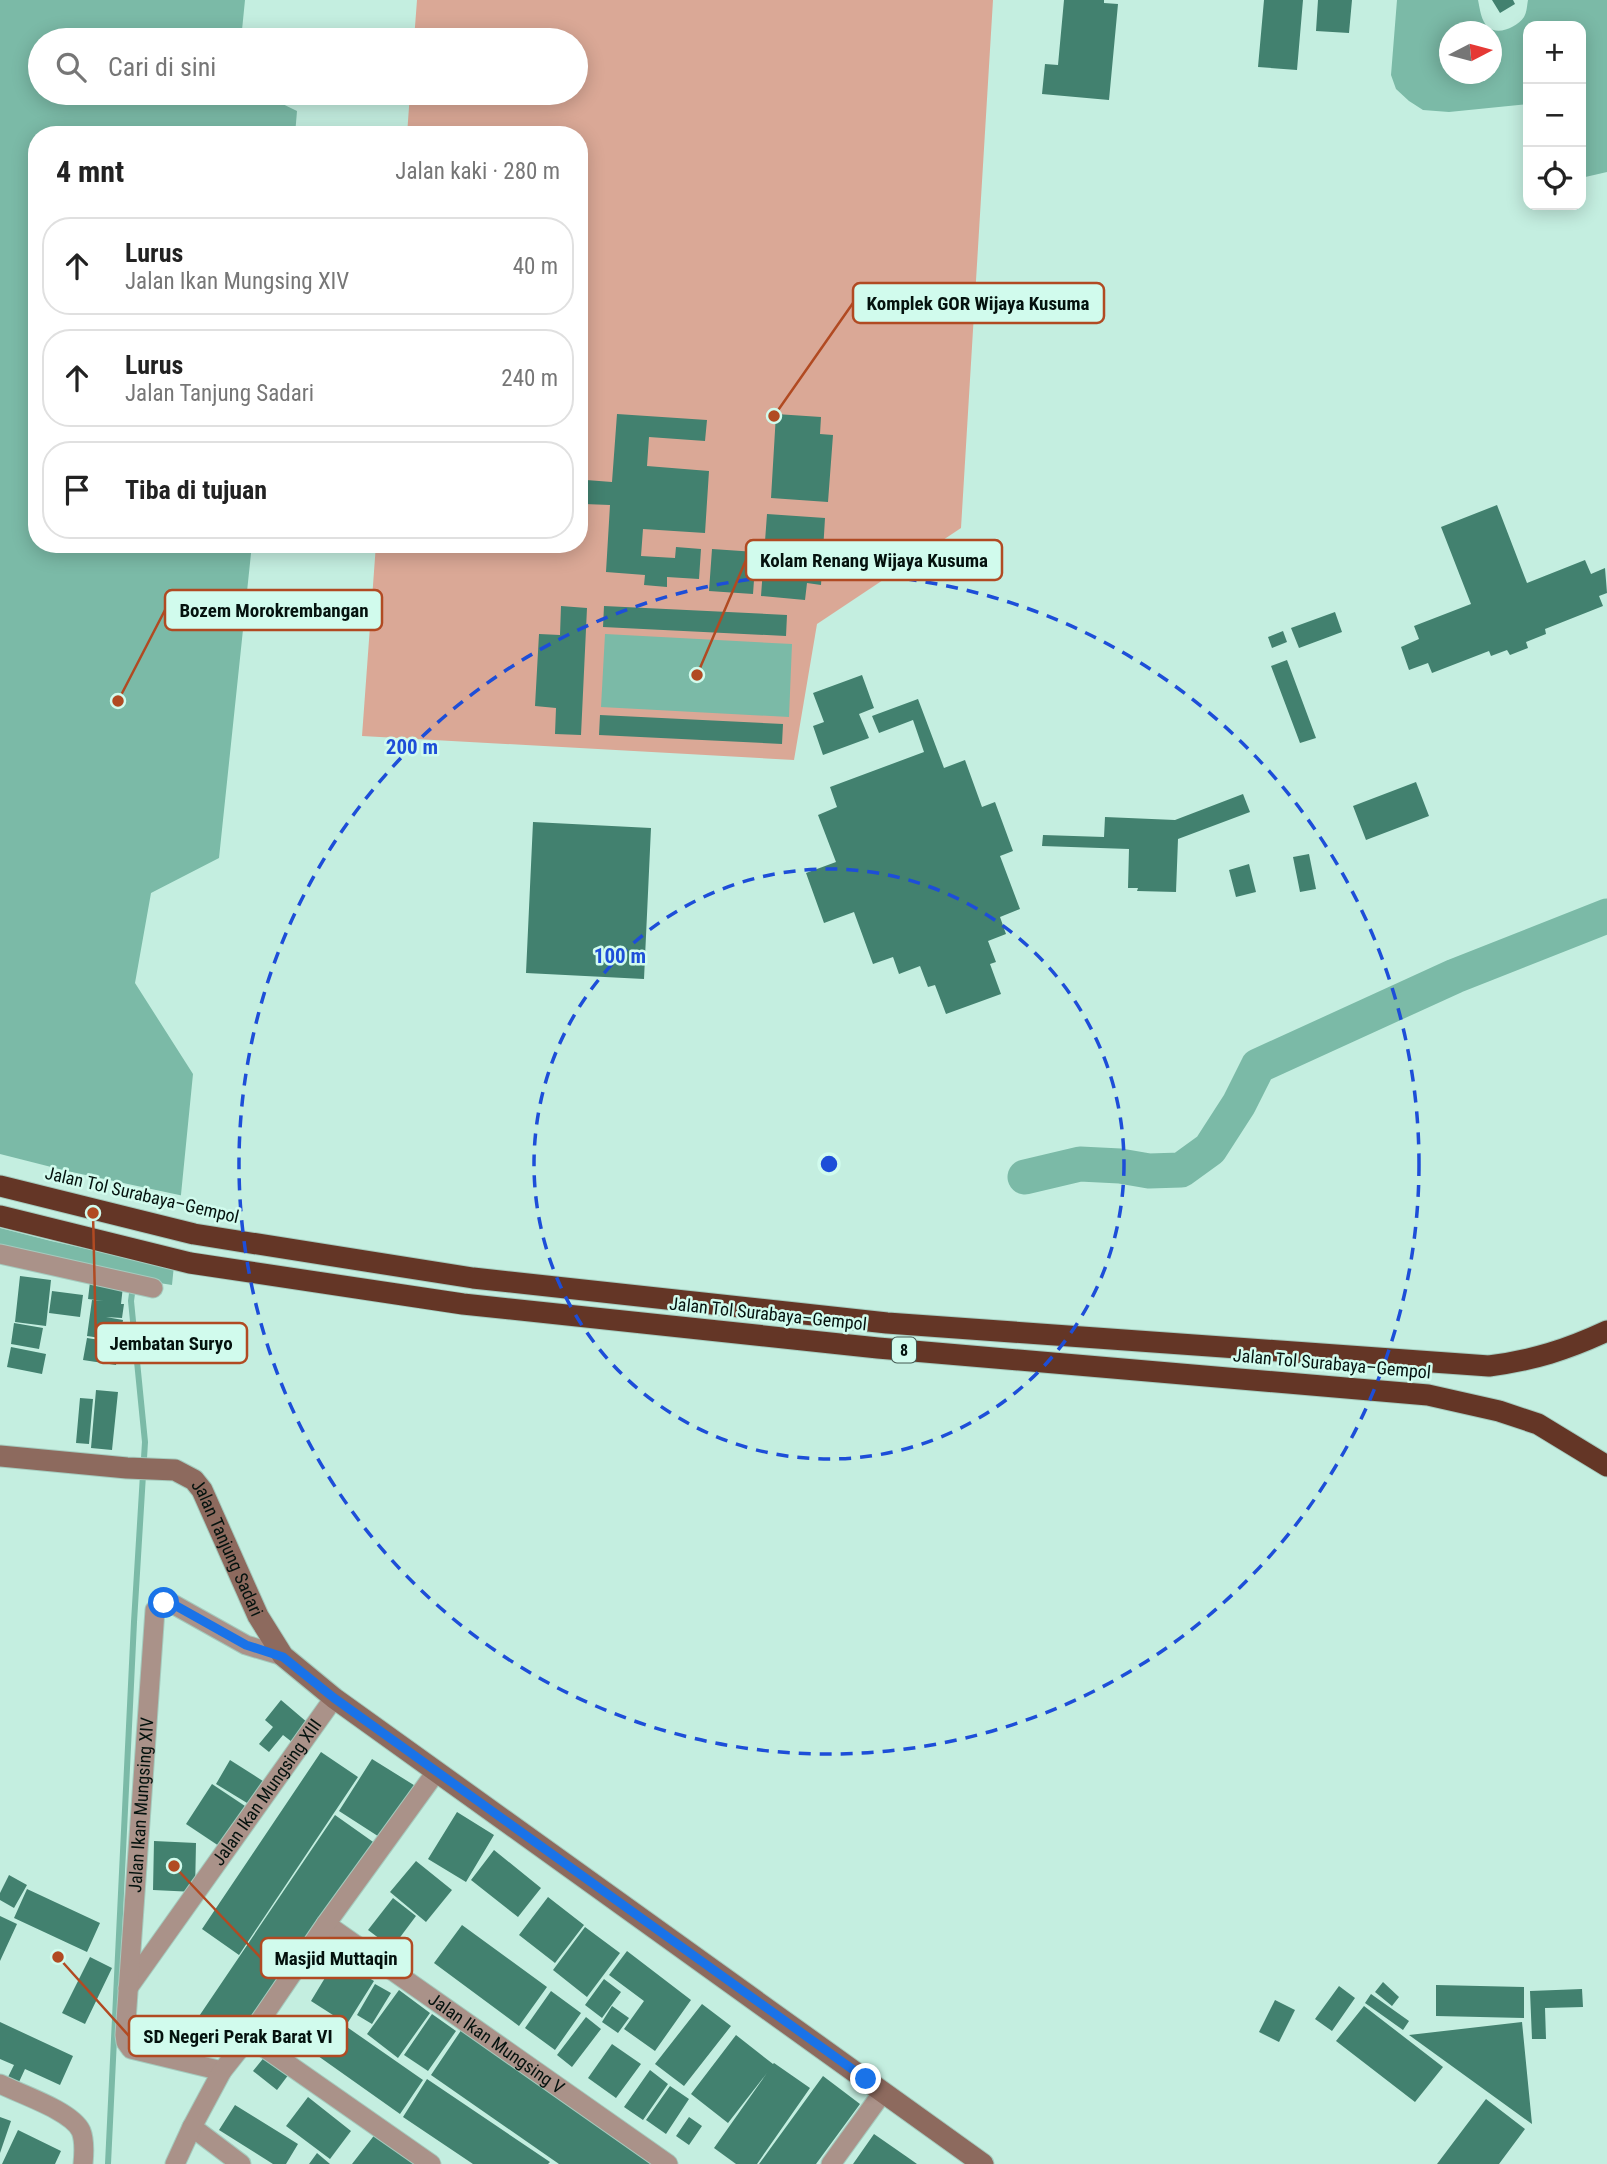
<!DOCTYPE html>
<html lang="id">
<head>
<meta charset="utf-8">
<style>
  :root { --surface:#fff; --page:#f2f2f2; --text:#222; --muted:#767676; --line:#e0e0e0 }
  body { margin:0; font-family:"Roboto Condensed",sans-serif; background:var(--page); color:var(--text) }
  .controls { position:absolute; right:21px; top:21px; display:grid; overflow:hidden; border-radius:14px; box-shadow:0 4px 18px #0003 }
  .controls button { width:63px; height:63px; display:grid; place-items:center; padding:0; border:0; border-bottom:2px solid var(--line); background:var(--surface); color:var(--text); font:35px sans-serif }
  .compass { position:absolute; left:1439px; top:21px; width:63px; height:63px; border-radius:50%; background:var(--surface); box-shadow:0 4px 18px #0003; rotate:84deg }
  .stop { position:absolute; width:21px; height:21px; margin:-16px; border:5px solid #1a73e8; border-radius:50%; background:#fff }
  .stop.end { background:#1a73e8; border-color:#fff; box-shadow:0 2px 7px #0008 }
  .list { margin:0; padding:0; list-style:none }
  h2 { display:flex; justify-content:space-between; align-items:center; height:91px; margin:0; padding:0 28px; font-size:30px }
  h2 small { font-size:23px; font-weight:400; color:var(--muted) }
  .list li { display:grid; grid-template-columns:46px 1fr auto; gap:21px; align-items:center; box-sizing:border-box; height:98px; margin:0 14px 14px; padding:0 14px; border:2px solid var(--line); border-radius:28px }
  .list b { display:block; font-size:26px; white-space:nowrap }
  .list p { margin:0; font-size:23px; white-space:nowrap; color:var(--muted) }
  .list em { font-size:23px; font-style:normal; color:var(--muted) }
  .icon { flex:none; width:38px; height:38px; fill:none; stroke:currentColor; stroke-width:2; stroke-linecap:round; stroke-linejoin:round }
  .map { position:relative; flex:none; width:1607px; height:2164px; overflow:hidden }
  .search { position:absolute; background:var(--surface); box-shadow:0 4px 18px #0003; left:28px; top:28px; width:560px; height:77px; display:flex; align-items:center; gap:18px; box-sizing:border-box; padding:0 24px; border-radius:38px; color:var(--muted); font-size:26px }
  .panel { position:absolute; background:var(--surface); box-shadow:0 4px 18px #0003; left:28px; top:126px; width:560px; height:427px; border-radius:28px }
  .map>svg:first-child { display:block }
  .green { fill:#daa896 }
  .water { fill:#7bbaa7; fill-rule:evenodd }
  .pier { fill:#c4eee0 }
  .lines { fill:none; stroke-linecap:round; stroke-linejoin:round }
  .stream { stroke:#7bbaa7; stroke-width:6 }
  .river { stroke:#7bbaa7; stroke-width:35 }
  .building { fill:#42816f }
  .street-casing { stroke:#a5cbbe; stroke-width:21 }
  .secondary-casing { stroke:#a5cbbe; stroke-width:23 }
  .highway-casing { stroke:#a5cbbe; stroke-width:23 }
  .street { stroke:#aa9289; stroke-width:19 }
  .secondary { stroke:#8d6a5e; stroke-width:21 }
  .highway { stroke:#643626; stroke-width:21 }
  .route { stroke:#1a73e8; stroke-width:9 }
  .ring { fill:none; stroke:#1d4ed8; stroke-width:3.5; stroke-dasharray:12 9 }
  .labels { text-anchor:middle; stroke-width:5; stroke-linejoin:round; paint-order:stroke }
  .shield { fill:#d1fbed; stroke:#425851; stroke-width:2 }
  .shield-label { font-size:16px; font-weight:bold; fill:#04120e }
  .street-label { font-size:18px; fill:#04120e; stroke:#d1fbed }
  .centre { fill:#1d4ed8; stroke:#d1fbed; stroke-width:3.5 }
  .ring-label { font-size:21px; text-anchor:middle; font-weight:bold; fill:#1d4ed8; stroke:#d1fbed; stroke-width:5; stroke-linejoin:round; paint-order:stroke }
  .leader { fill:none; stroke:#b14a22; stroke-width:2.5 }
  .callout-dot { fill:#b14a22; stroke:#d1fbed; stroke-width:2.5 }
  .callout { fill:#d1fbed; stroke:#b14a22; stroke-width:2.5 }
  .callout-label { font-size:19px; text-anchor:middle; font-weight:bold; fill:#04120e }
</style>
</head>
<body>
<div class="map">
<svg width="1607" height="2164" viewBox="0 0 1607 2164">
  <rect width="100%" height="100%" fill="#c4eee0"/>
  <path class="green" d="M417 0H993L961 528 817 624 794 760 362 736 376 544H579V135H407L410 93H576V40H414Z"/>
  <path class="water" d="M0 0H245L241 40H40V93H260L297 111 295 135H37V544H252L219 858 151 893 135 983 193 1074 172 1285 134 1279 0 1250Z
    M1397 0H1478C1480 9 1481 21 1488 27 1498 36 1517 27 1524 17 1527 12 1527 5 1528 0H1607V172L1581 178V26H1528V104L1449 112 1423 110 1409 101 1396 89 1391 75ZM1450 32H1492V74H1450Z
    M605 634 792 644 789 717 601 707Z"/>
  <path class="pier" d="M0 1154 67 1171 184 1196 181 1233 173 1268 51 1241 0 1228Z"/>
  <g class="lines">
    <path class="stream" d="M108 2164 134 1622 145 1442 131 1301 133 1286"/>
    <path class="river" d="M1025 1177 1080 1164 1120 1166 1149 1171 1181 1170 1210 1149 1239 1104 1258 1066 1455 976 1607 916"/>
  </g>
  <path class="building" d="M1064 0H1104V3L1118 4 1109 100 1042 94 1045 64 1058 65Z
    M1264 0H1303L1297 70 1258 67Z
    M1318 0H1352L1349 33 1316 31Z
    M1492 0H1513L1515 4 1500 13Z
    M617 414 707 420 705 441 649 437 647 466 709 471 705 533 643 529 641 556 675 558 676 547 701 549 699 579 667 577V587L644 585 645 575 606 572 610 505 584 504 586 480 612 482Z
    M776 414 821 417 820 434 833 435 828 502 771 498Z
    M1497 505 1527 583 1585 560 1591 574 1605 568 1607 593 1599 596 1603 606 1545 629 1546 634 1526 642 1528 648 1510 655 1507 650 1491 656 1489 651 1432 673 1428 663 1409 670 1401 647 1419 639 1414 626 1471 604 1441 527Z
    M767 514 825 518 821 585 807 583 805 600 761 596Z
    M712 549 756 552 753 594 709 591Z
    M561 606 587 608 581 735 555 734 556 708 535 706 539 634 560 635Z
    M604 606 787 615 786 636 603 627Z
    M1335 612 1342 632 1299 648 1291 628Z
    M1283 631 1287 642 1272 648 1268 637Z
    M1287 660 1316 738 1300 743 1271 666Z
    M862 675 874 708 859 714 869 738 823 755 813 726 824 722 813 693Z
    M918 699 944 768 965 760 982 807 995 802 1013 851 1000 856 1020 909 1000 917 1006 934 988 941 996 962 990 964 1001 994 946 1014 935 985 928 987 920 966 899 974 893 957 873 964 854 912 824 923 806 873 836 862 818 815 837 807 830 787 924 752 913 720 879 733 872 716Z
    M600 715 783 724 782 744 599 735Z
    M1416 782 1429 816 1366 840 1353 806Z
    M1243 794 1250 812 1178 839 1176 892 1137 891 1138 888H1128L1129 849 1042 846 1043 835 1104 837 1105 817 1175 820Z
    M533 822 651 828 644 979 526 973Z
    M1309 854 1316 889 1300 892 1293 857Z
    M1249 864 1256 892 1236 897 1229 870Z
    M20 1276 51 1280 46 1326 15 1322Z
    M90 1282 123 1286 121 1304H124L122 1318 106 1317 123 1320 120 1341 87 1336 92 1300 103 1301 88 1299Z
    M52 1291 83 1295 80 1317 49 1313Z
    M14 1323 43 1328 39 1349 11 1344Z
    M87 1338 119 1343 116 1365 83 1360Z
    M11 1347 46 1354 42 1374 7 1367Z
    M96 1390 118 1392 112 1450 91 1448Z
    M80 1398 93 1399 89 1444 76 1443Z
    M281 1700 308 1723 292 1742 283 1735 269 1752 259 1744 273 1727 265 1720Z
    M321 1752 358 1777 239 1955 202 1929Z
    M372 1759 417 1787 384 1840 339 1811Z
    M230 1760 266 1783 252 1806 216 1784Z
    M212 1784 245 1806 219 1846 186 1824Z
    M457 1812 494 1835 466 1882 428 1859Z
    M335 1815 376 1844 230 2060 189 2031Z
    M154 1841 196 1843 195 1892 153 1890Z
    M494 1850 541 1888 518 1917 471 1880Z
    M416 1861 452 1890 426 1922 390 1892Z
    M9 1875 27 1885 14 1908 0 1900V1893Z
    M27 1889 100 1923 87 1952 14 1918Z
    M548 1897 584 1925 555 1963 519 1935Z
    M393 1898 416 1916 392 1948 368 1930Z
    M0 1916 17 1924 0 1961Z
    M462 1925 547 1987 519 2026 434 1963Z
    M585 1927 620 1953 587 1997 553 1970Z
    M627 1951 691 2000 655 2051 624 2029 644 2001 609 1975Z
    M90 1957 112 1968 85 2024 62 2013Z
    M337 1958 374 1981 347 2024 311 2001Z
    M604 1979 621 1992 602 2018 585 2005Z
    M1383 1982 1399 1997 1392 2006 1375 1992Z
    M375 1984 391 1993 372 2024 357 2015Z
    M1436 1985 1524 1987V2018L1436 2016Z
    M1339 1986 1355 1998 1332 2031 1315 2019Z
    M1582 1989 1583 2007 1545 2008 1546 2039H1532L1530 1991Z
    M399 1990 430 2013 398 2058 367 2034Z
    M551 1991 581 2013 555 2050 525 2028Z
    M1371 1994 1409 2021 1403 2030 1365 2003Z
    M1275 2000 1295 2010 1279 2042 1259 2032Z
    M702 2004 731 2026 684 2086 655 2064Z
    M612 2006 629 2018 618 2033 602 2022Z
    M1364 2006 1443 2067 1415 2102 1336 2041Z
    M432 2014 456 2031 428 2071 404 2055Z
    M586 2017 601 2029 572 2067 557 2055Z
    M334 2018 423 2080 400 2114 311 2051Z
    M0 2022 73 2056 60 2085 25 2069 19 2082 8 2077 14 2065 0 2059Z
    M1522 2022 1532 2124 1409 2035Z
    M462 2029 656 2164H559L431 2075Z
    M736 2035 773 2064 774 2063 810 2088 757 2164H736L714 2148 767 2073 728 2123 691 2094Z
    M612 2044 641 2064 616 2098 588 2078Z
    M266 2055 289 2074 277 2090 253 2071Z
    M650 2070 668 2084 643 2120 624 2107Z
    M823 2076 860 2104 816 2164H759Z
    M427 2079 550 2162 548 2164H473L403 2117Z
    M670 2086 689 2099 666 2134 646 2120Z
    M308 2097 351 2131 330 2159 286 2126Z
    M1486 2099 1525 2129 1499 2164H1437Z
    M235 2105 298 2144 286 2164H273L219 2130Z
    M0 2117 11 2121 0 2153Z
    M689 2117 702 2126 689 2145 676 2136Z
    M18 2130 61 2151 55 2164H2Z
    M376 2133 417 2164H352Z
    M874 2134 910 2159 917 2164H853Z
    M317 2153 330 2164H309Z"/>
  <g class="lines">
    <g class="street-casing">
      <g id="street">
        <path d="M0 1254 153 1288"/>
        <path id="s1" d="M326 1924 668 2164"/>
        <path id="s2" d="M128 1988 334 1698"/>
        <path d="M249 2037 431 2164"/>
        <path id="s3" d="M222 2071 131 2049 126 2042 125 2035 155 1610 164 1603H171L246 1645 283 1656"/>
        <path d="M0 2084C20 2094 72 2111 81 2131 85 2141 84 2154 83 2164"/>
        <path d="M192 2127 241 2164"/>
        <path d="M175 2164 192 2127 222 2071 249 2037 326 1924 436 1772"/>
        <path d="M831 2164 883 2092"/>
      </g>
    </g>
    <g class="secondary-casing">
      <g id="secondary">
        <path id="s4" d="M0 1456 127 1468 175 1470 194 1480 202 1490 258 1616 283 1656 334 1698 983 2164"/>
      </g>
    </g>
    <g class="highway-casing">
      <path id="highway" d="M0 1186 194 1234 473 1278 887 1323 1489 1366C1534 1360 1566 1350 1607 1331
        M0 1216 190 1263 463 1304 878 1348 1428 1395 1499 1411 1538 1424 1607 1466"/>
    </g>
    <use href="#street" class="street"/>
    <use href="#secondary" class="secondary"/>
    <use href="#highway" class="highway"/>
  </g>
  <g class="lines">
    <path class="route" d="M164 1603H171L246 1645 283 1657 334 1698 866 2079"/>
  </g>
  <g class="ring">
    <circle cx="829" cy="1164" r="295"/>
    <circle cx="829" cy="1164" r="590"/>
  </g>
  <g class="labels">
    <rect class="shield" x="892" y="1337.5" width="24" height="25" rx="5"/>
    <g class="shield-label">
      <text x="904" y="1356">8</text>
    </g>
    <g class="street-label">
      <text transform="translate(142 1195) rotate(13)" y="6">Jalan Tol Surabaya–Gempol</text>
      <text transform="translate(768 1314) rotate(6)" y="6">Jalan Tol Surabaya–Gempol</text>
      <text transform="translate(1332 1364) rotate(5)" y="6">Jalan Tol Surabaya–Gempol</text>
      <text dy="6" stroke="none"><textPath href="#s4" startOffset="273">Jalan Tanjung Sadari</textPath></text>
      <text dy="6" stroke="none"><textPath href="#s2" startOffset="240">Jalan Ikan Mungsing XIII</textPath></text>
      <text dy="6" stroke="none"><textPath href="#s3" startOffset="340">Jalan Ikan Mungsing XIV</textPath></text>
      <text dy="6" stroke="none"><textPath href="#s1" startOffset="208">Jalan Ikan Mungsing V</textPath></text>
    </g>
  </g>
  <circle cx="829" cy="1164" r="10" class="centre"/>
  <g class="ring-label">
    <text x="412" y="754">200 m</text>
    <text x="620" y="963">100 m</text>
  </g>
  <path class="leader" d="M774 416L853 303M697 675L746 560M118 701L165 610M93 1213L96 1343M174 1866L261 1958M58 1957L129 2036"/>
  <g class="callout-dot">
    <circle cx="774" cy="416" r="7"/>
    <circle cx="697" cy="675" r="7"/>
    <circle cx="118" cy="701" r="7"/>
    <circle cx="93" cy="1213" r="7"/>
    <circle cx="174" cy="1866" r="7"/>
    <circle cx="58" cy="1957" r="7"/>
  </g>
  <g class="callout">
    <rect x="853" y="283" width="251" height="40" rx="7"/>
    <rect x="746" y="540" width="256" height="40" rx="7"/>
    <rect x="165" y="590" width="217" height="40" rx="7"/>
    <rect x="96" y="1323" width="151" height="40" rx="7"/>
    <rect x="261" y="1938" width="151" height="40" rx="7"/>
    <rect x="129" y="2016" width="218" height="40" rx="7"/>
  </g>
  <g class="callout-label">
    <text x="978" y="310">Komplek GOR Wijaya Kusuma</text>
    <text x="874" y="567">Kolam Renang Wijaya Kusuma</text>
    <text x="274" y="617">Bozem Morokrembangan</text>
    <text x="171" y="1350">Jembatan Suryo</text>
    <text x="336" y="1965">Masjid Muttaqin</text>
    <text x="238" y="2043">SD Negeri Perak Barat VI</text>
  </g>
</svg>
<div class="controls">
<button>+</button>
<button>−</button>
<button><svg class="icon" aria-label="locate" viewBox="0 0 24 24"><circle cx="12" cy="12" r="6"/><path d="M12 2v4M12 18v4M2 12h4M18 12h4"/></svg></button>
</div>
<svg class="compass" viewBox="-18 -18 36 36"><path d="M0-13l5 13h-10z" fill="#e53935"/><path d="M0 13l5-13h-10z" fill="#767676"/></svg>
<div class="stop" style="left:164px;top:1603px"></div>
<div class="stop end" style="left:866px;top:2079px"></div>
<div class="search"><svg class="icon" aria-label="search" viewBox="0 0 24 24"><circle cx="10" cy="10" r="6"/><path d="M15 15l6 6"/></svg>Cari di sini</div>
<section class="panel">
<h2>4 mnt<small>Jalan kaki · 280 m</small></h2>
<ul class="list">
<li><svg class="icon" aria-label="ahead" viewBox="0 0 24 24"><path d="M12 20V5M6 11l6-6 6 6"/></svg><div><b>Lurus</b><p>Jalan Ikan Mungsing XIV</p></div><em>40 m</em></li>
<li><svg class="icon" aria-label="ahead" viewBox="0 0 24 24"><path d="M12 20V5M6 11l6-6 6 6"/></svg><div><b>Lurus</b><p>Jalan Tanjung Sadari</p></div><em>240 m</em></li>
<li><svg class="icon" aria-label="arrive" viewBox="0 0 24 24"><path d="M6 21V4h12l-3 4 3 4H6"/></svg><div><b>Tiba di tujuan</b></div></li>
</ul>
</section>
</div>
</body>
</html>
